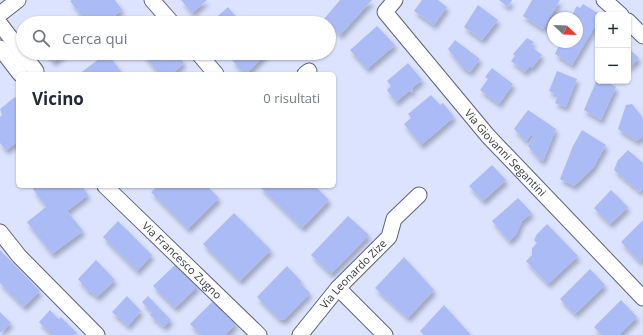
<!DOCTYPE html>
<html lang="it">
<head>
<meta charset="utf-8">
<style>
  :root { --surface:#fff; --page:#f6f6f7; --text:#1f2937; --muted:#747a83; --line:#e0e1e3 }
  body { margin:0; font-family:"Open Sans",sans-serif; background:var(--page); color:var(--text) }
  .controls { position:absolute; right:12px; top:12px; display:grid; overflow:hidden; border-radius:6px; box-shadow:0 1px 3px #0004 }
  .controls button { width:36px; height:36px; display:grid; place-items:center; padding:0; border:0; border-bottom:1px solid var(--line); background:var(--surface); color:var(--text); font:20px sans-serif }
  .compass { position:absolute; left:547px; top:12px; width:36px; height:36px; border-radius:50%; background:var(--surface); box-shadow:0 1px 3px #0004; rotate:113deg }
  .list { margin:0; padding:0; list-style:none }
  h2 { display:flex; justify-content:space-between; align-items:center; height:52px; margin:0; padding:0 16px; font-size:17px }
  h2 small { font-size:13px; font-weight:400; color:var(--muted) }
  .icon { flex:none; width:22px; height:22px; fill:none; stroke:currentColor; stroke-width:2; stroke-linecap:round; stroke-linejoin:round }
  .map { position:relative; flex:none; width:643px; height:335px; overflow:hidden }
  .search { position:absolute; background:var(--surface); box-shadow:0 1px 3px #0004; left:16px; top:16px; width:320px; height:44px; display:flex; align-items:center; gap:10px; box-sizing:border-box; padding:0 14px; border-radius:22px; color:var(--muted); font-size:15px }
  .panel { position:absolute; background:var(--surface); box-shadow:0 1px 3px #0004; left:16px; top:72px; width:320px; height:116px; border-radius:6px }
  .map>svg:first-child { display:block }
  .building { fill:#abbbf5; filter:url(#shadow) }
  .lines { fill:none; stroke-linecap:round; stroke-linejoin:round }
  .street-casing { stroke:#5d637b; stroke-width:17 }
  .street { stroke:#fff; stroke-width:15 }
  .labels { text-anchor:middle; stroke-width:3.5; stroke-linejoin:round; paint-order:stroke }
  .street-label { font-size:11px; fill:#353843; stroke:#eef1fc }
</style>
</head>
<body>
<div class="map">
<svg width="643" height="335" viewBox="0 0 643 335">
  <defs>
    <filter id="shadow"><feDropShadow dx="2.5" dy="4.5" stdDeviation="2" flood-color="#0004"/></filter>
  </defs>
  <rect width="100%" height="100%" fill="#dbe3ff"/>
  <path class="building" d="M72 0H115L122 10 106 23H87L70 1Z
    M181 0H207L192 13Z
    M340 0H372L340 35 324 19Z
    M422 0H438L447 7 434 25 414 11Z
    M499 0H512L508 7Z
    M532 0H560L543 29 523 16Z
    M583 4 601 15H598V21L572 65 555 54 560 43 558 42H577V18H570L577 6 580 8Z
    M478 5 498 20 482 40 464 27Z
    M228 7 241 23H210Z
    M377 26 395 45 367 69 350 50Z
    M527 38 534 42 530 46 542 55 532 68 530 66 525 72 511 61 515 56 513 54Z
    M455 40 480 59 470 72 462 67 448 49Z
    M628 48 639 58 628 69Z
    M46 53H64V54L53 62Z
    M107 53 123 74H79Z
    M142 53H176L184 63 172 74H159Z
    M240 53H265L266 54 246 74H244L232 60Z
    M408 63 422 80 412 88 413 93 409 91 396 102 387 90 391 86 387 81Z
    M492 68 513 84 499 104 480 90 488 79 485 77Z
    M557 71 577 79 566 107 555 103 558 95 549 91Z
    M598 77V81H605L616 87 601 120 584 110Z
    M431 95 440 105 443 103 454 117 421 145 404 124 411 118 408 114Z
    M15 97 18 102V146L16 143 6 150 0 143V117L2 115 0 109Z
    M632 104 643 118V136L637 141 618 129 626 105Z
    M528 110 556 129 543 161 539 159 528 146 533 136 531 135 526 141 514 129Z
    M582 130 606 145 593 168 574 186 560 179 573 146Z
    M628 150 643 163V188L640 192 614 170 618 160Z
    M492 165 506 180 483 201 469 186Z
    M36 186H82L88 195 67 211 83 231 52 254 27 222 46 207 33 189Z
    M158 186H207L219 198 188 229 151 192Z
    M259 186H315L329 200 302 228Z
    M611 190 628 207 610 224 594 208Z
    M518 198 532 213 522 221 516 235 509 241 492 221Z
    M234 213 271 250 240 281 203 244Z
    M348 216 369 235 331 274 311 255Z
    M643 220V258L640 262 621 242Z
    M118 221 152 255 137 271 103 237Z
    M547 224 578 256 548 284 526 261 532 255V248L537 243 534 240 537 234Z
    M0 250 40 291 24 307 0 283Z
    M404 257 434 290 408 318 375 288Z
    M96 260 115 280 97 297 90 291 89 292 78 279Z
    M176 264 198 286 175 308 153 286Z
    M287 266 302 282 300 283 310 293 284 320 279 319 257 297Z
    M590 269 605 285 575 314 560 299Z
    M127 296 141 311 128 326 112 312Z
    M148 296 171 320 164 327 150 315 152 312 142 302Z
    M621 300 637 317 619 335H602L594 327Z
    M213 301 236 324 225 335H201L190 324Z
    M444 305 471 335H424L420 331Z
    M50 310 59 319 61 317 77 333 74 335H52L39 322Z
    M0 312 11 323 0 333Z"/>
  <g class="lines">
    <g class="street-casing">
      <g id="street">
        <path d="M152 0 172 23"/>
        <path id="s1" d="M395 0 385 12 488 136 643 298"/>
        <path d="M604 0 621 15"/>
        <path d="M0 14 18 0"/>
        <path d="M628 21 643 36"/>
        <path d="M0 24 36 71V74"/>
        <path d="M0 48 20 74"/>
        <path d="M198 53 216 74"/>
        <path d="M305 74 309 71"/>
        <path id="s2" d="M105 186 259 335"/>
        <path d="M0 232 19 256 97 335"/>
        <path d="M338 288 385 335"/>
        <path id="s3" d="M300 335 338 288 389 237 394 219 419 195"/>
      </g>
    </g>
    <use href="#street" class="street"/>
  </g>
  <g class="labels">
    <g class="street-label">
      <text dy="4" stroke="none"><textPath href="#s1" startOffset="201">Via Giovanni Segantini</textPath></text>
      <text dy="4" stroke="none"><textPath href="#s2" startOffset="107">Via Francesco Zugno</textPath></text>
      <text dy="4" stroke="none"><textPath href="#s3" startOffset="81">Via Leonardo Zize</textPath></text>
    </g>
  </g>
</svg>
<div class="controls">
<button>+</button>
<button>−</button>
</div>
<svg class="compass" viewBox="-18 -18 36 36"><path d="M0-13l5 13h-10z" fill="#e53935"/><path d="M0 13l5-13h-10z" fill="#747a83"/></svg>
<div class="search"><svg class="icon" aria-label="search" viewBox="0 0 24 24"><circle cx="10" cy="10" r="6"/><path d="M15 15l6 6"/></svg>Cerca qui</div>
<section class="panel">
<h2>Vicino<small>0 risultati</small></h2>
<ul class="list">
</ul>
</section>
</div>
</body>
</html>
